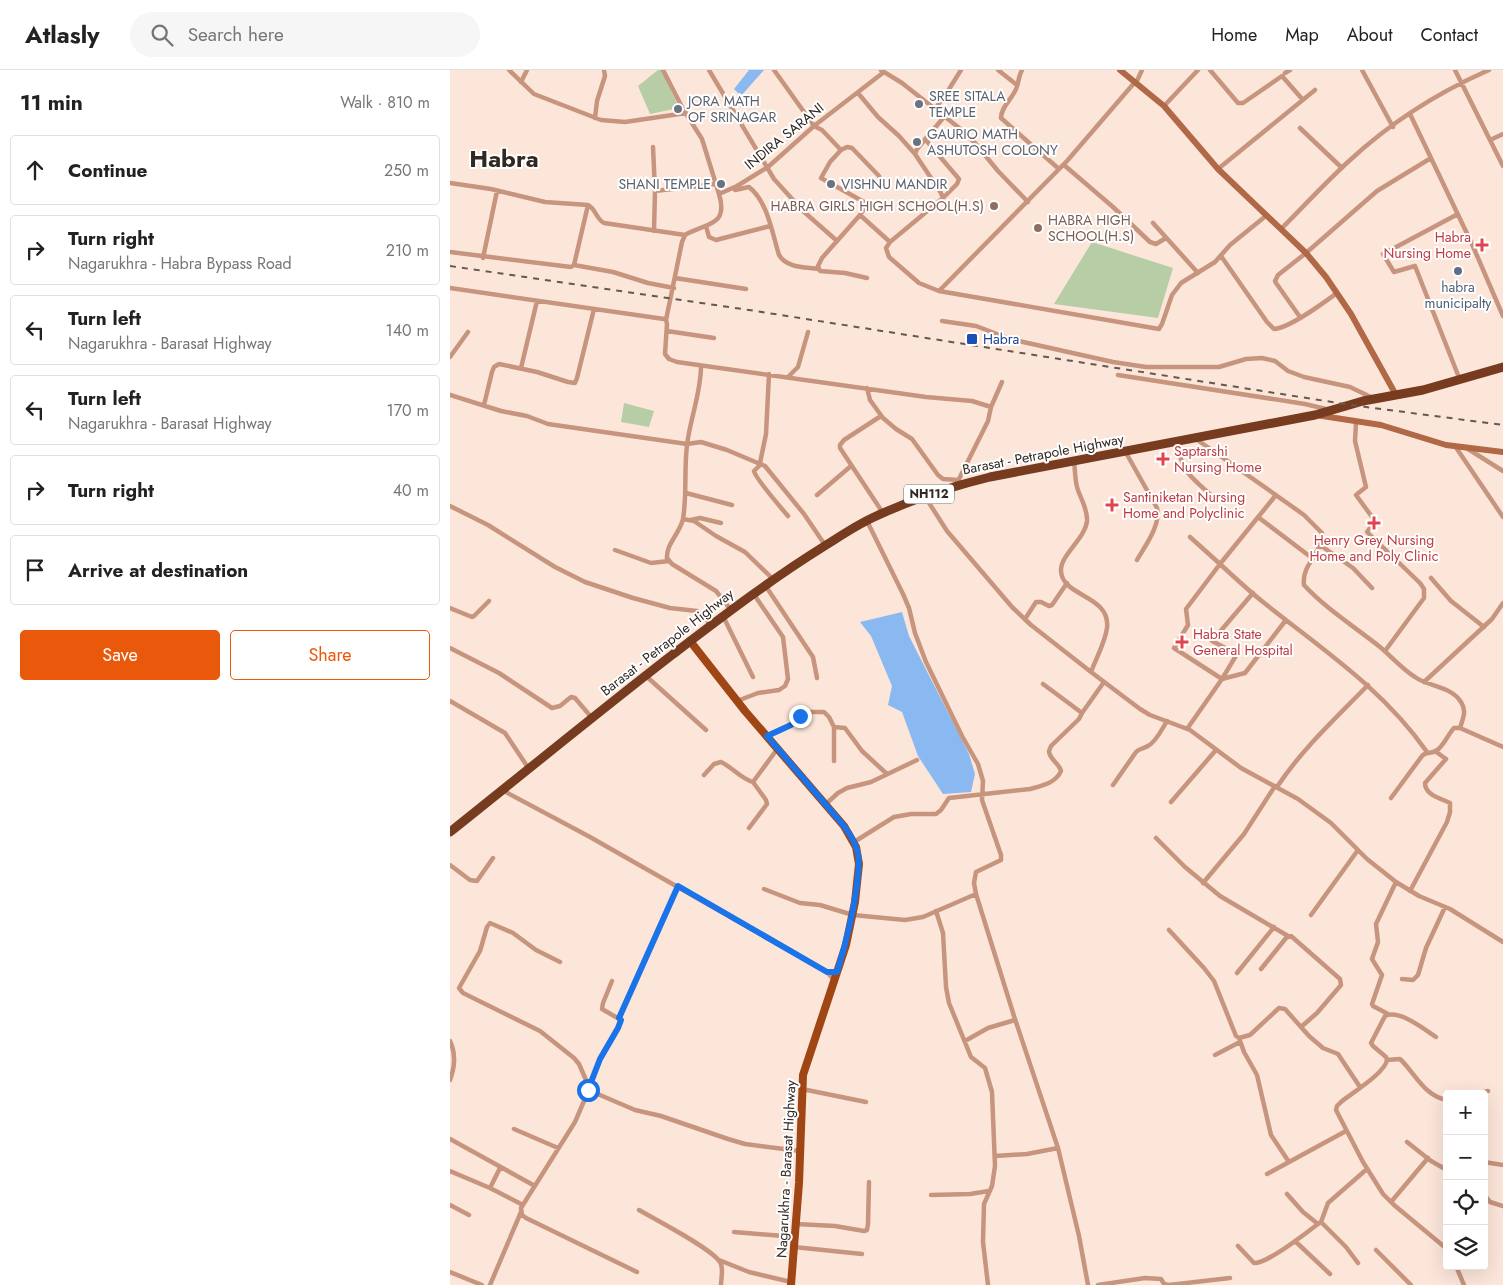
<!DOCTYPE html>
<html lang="en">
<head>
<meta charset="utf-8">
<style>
  :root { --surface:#fff; --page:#f6f6f6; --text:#222; --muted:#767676; --line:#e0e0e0; --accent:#ea580c }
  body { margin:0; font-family:Jost,sans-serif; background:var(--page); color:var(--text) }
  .controls { position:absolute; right:15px; bottom:15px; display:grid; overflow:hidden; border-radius:5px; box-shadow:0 5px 20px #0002 }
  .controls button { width:45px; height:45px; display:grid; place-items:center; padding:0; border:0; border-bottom:1px solid var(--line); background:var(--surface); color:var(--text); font:25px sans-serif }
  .stop { position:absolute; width:15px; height:15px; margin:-11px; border:4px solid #1a73e8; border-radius:50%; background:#fff }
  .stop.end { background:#1a73e8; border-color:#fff; box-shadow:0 1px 5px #0008 }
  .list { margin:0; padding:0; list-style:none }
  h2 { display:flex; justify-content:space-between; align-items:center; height:65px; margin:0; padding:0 20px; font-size:21px }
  h2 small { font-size:16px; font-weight:400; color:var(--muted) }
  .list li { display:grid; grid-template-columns:32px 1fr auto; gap:15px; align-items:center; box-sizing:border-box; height:70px; margin:0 10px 10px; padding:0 10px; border:1px solid var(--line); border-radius:5px }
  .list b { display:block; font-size:19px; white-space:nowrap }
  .list p { margin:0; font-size:16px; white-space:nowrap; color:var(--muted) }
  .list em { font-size:16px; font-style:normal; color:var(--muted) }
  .actions { display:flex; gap:10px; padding:15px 20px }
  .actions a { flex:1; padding:11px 0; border:1px solid var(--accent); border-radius:5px; text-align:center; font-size:18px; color:var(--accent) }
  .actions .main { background:var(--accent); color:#fff }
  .icon { flex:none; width:28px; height:28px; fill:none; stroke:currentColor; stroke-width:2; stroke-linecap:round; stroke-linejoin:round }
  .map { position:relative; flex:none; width:1053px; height:1215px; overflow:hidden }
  header { display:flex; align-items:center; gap:30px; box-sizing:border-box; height:70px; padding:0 25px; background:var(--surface); border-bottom:1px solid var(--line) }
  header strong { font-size:24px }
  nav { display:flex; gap:28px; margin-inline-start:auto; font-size:18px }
  .search { width:350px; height:45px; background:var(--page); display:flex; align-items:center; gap:12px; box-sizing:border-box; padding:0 18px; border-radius:28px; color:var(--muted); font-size:19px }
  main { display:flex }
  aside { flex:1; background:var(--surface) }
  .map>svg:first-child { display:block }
  .green { fill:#b6cda6 }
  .water { fill:#89b9f0 }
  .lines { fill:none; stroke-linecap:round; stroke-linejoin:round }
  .street { stroke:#c7947d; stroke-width:4.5 }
  .secondary { stroke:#b06846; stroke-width:6 }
  .primary { stroke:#9f4614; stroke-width:8 }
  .highway { stroke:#773c1f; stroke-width:9 }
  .rail { stroke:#655850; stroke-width:2; stroke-dasharray:6 6; stroke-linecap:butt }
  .route { stroke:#1a73e8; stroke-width:6 }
  .worship-dot { fill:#6b7280; stroke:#fff; stroke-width:2 }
  .education-dot { fill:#8d6e63; stroke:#fff; stroke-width:2 }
  .health-dot { fill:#e0444e; stroke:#fff; stroke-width:2 }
  .service-dot { fill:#5c6f8a; stroke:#fff; stroke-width:2 }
  .transit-dot { fill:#1a4fb4; stroke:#fff; stroke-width:2 }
  .labels { text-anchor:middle; stroke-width:4; stroke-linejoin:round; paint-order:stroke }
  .shield { fill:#fff; stroke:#706864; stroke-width:1 }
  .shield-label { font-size:12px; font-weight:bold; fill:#322822 }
  .worship-label { font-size:14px; fill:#5b616d; stroke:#fff; text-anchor:start }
  .street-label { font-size:14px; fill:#322822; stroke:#fff }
  .education-label { font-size:14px; fill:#785e54; stroke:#fff; text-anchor:end }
  .health-label { font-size:14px; fill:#be3a42; stroke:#fff; text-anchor:start }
  .service-label { font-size:14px; fill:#4e5e75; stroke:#fff }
  .transit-label { font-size:14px; fill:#164399; stroke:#fff; text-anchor:start }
  .town-label { font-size:24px; font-weight:bold; fill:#322822; stroke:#fff }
</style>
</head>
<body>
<header>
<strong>Atlasly</strong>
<div class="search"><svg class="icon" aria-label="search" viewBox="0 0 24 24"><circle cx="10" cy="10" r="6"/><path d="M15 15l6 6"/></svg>Search here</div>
<nav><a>Home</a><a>Map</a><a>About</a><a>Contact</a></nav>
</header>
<main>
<aside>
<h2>11 min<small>Walk · 810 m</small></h2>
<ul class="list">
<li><svg class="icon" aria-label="ahead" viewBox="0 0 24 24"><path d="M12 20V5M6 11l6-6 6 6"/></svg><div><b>Continue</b></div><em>250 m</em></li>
<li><svg class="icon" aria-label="right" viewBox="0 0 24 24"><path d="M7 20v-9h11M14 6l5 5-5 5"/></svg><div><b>Turn right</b><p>Nagarukhra - Habra Bypass Road</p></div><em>210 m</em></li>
<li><svg class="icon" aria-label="left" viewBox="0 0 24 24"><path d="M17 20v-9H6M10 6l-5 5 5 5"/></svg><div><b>Turn left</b><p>Nagarukhra - Barasat Highway</p></div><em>140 m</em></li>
<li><svg class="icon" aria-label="left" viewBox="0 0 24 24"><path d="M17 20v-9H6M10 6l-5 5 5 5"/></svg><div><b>Turn left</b><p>Nagarukhra - Barasat Highway</p></div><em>170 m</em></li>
<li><svg class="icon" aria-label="right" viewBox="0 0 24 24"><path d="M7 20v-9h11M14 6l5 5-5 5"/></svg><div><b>Turn right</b></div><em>40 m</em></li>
<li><svg class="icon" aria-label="arrive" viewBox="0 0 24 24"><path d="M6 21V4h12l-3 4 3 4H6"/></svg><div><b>Arrive at destination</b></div></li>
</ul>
<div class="actions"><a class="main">Save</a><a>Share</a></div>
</aside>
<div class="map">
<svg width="1053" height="1215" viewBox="0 0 1053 1215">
  <rect width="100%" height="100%" fill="#fce6da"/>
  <path class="green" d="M208 0H212L229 38 200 44 188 16Z
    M642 172 723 198 708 248 604 234Z
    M174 333 204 341 199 357 171 352Z"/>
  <path class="water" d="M299 0H314L291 26 284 19Z
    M452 542 459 566 519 684 525 704 521 722 493 724 468 686 452 642 438 635 442 616 421 566 410 552Z"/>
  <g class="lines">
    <path class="street" d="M59 0 84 24 151 50 175 52 236 43
      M213 0 233 39 252 69 269 124
      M259 0 324 109 353 141 386 170
      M324 0 364 56
      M431 0 452 13 508 57 525 73 548 101 578 132
      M548 0 567 15
      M572 0C568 7 569 13 566 19 562 29 551 37 551 48L609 99
      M760 0 788 33H793L832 6 853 30
      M912 0 943 57
      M1005 0 1053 96
      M835 3 840 0
      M71 12 77 0
      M686 13 692 0
      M408 23 428 47 449 66 465 84
      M714 36 748 0
      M485 39 496 24 511 0
      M960 44 1022 174 1053 246
      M145 48 147 31 155 6 154 0
      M364 56 372 60 391 80 380 92 371 108 414 132 415 137 410 145 440 172 436 178 439 187 469 213 489 221 709 259 712 254 722 225 731 213 765 192 780 175 817 145
      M850 58 892 98
      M475 69 509 109 507 114 493 128
      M1040 70 1053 64
      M203 77 205 121 204 161
      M391 80 397 77 402 78 429 106
      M614 95 663 137 700 172 706 174 716 168
      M768 99 865 20
      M0 113 41 119 95 132 138 135C146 139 146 149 154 153L235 165
      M285 120 299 117C318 132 322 163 329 185 337 198 354 197 368 199
      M205 121 265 114
      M1008 144 933 184 944 202 965 196 1010 310
      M410 145 372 188 368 196 370 201 395 203 417 208
      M703 153 748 203
      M256 156 259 167 266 170 320 156
      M832 158C854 136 876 112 899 91 940 53 989 22 1039 0
      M440 172 493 128 491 123 465 84 467 79 494 47
      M0 182 121 197 124 195 138 135
      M771 186 817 252 824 259C840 258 873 233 887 223
      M33 188 47 121
      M124 195 163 202 198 213 224 218
      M225 208 296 219
      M0 218 214 249 216 250 217 254 215 284 219 289 227 292 476 327 522 331 541 337 538 351 506 415
      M489 221 617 91 685 12
      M850 247 826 213 825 211 828 205 856 183 927 121 981 88
      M216 250 232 172 235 165C255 153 279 157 269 124L287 116 318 97 364 56 434 2
      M492 251 526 256 560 269 663 292 696 297H769L796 289 812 288 825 291 838 301 854 307 900 317 923 328
      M217 261 264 268
      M0 287 18 262
      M251 296C251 323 240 349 237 375 234 400 237 425 233 449 230 463 216 474 217 488L222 494 266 521 281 540
      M71 298 87 231
      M668 305 855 334 880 340
      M338 307 348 297 358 262
      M417 318 420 330 433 348 446 359 462 369 488 405 493 409 508 410
      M0 325 51 341 77 346 98 354 237 374 251 372 277 380 315 396 354 444 375 475
      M34 335 42 302 44 297 49 294 87 302 118 312 125 313 127 308 144 239
      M541 337 552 312
      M431 346 394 370 390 375V378L433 443
      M906 352 905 371 916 417 906 425 925 451 917 462 970 513 974 519V528L935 581
      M746 369 840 435 854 445 872 463C874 482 851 494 854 515 876 539 905 557 930 577 942 587 952 599 965 607 979 617 1001 616 1011 632 1017 641 1013 648 1010 658
      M727 371C731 402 740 406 762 426
      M1005 376 1053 447
      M1018 379 1053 401
      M675 381 707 438C711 455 695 476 687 490
      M624 391C625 399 625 409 627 417 630 428 638 439 637 451 635 469 610 485 611 501 612 527 661 525 657 558 655 573 646 588 641 602
      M310 393 316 364 319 304
      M311 394 304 401C305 407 332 439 338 446
      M236 423 282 435
      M367 425 401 396
      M474 425 497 461 562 537 581 555 641 602 690 639 700 645 740 660 791 698 848 729 881 753 917 789 946 812 969 826 1000 839 1053 872
      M826 425 770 494C784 507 798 520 813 532 873 580 932 618 977 682
      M0 436 38 455 105 497 135 512 183 528 220 538 247 541 257 549 259 556
      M808 447 862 488
      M233 449 244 451 266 466 295 482 323 509
      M241 450 250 448 271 453
      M417 451 453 524 459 538 465 563 476 592 512 666 528 694 533 711 532 730 551 785V790L526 802 524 813 526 824 564 946 608 1078 629 1166 638 1215
      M740 467 770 494 736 539 738 555 724 578 772 609 787 584 762 571 803 523
      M870 475 903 498 922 518
      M165 480 201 493 219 491
      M981 508 1001 531 1034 557
      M315 515 363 587 367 608
      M0 538 22 547 24 546 39 531
      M273 546 303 607
      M575 549 586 532H591L599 536 602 535 617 513
      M0 578 49 603 102 638 110 636 121 627 125 628 142 648
      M196 606 256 660
      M974 612 1042 549 1053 533
      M0 631 55 663 79 699
      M287 631 308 623 329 620 335 616 338 609 333 567 303 523
      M632 643 654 612
      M737 659 772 609 795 603 836 550
      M317 666 341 655 354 642H374L379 647 384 657 395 658 412 681 437 704
      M384 691V657
      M254 705 264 694 271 692C282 697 291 709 303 712
      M663 715 686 682C690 678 693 679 698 676 706 672 712 659 717 651
      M827 717C852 679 886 648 918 615
      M52 720 140 767 377 902 384 910
      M941 728 972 686C976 681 981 684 986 681 994 676 998 664 1004 658H1010L1053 677
      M721 732 766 680
      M377 733 388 723 397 718 421 712 467 690
      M299 758 317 734 316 730 303 712 328 678
      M706 768 735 797 770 826 838 866
      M404 772 444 747 461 744H486L491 740 499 728 580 719C591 716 606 713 611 701 609 693 599 689 599 681L601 676 629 649 632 643 593 614
      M0 795 20 810 27 811 43 788
      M753 813 794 764 825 716
      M314 819 350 833 370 835 403 845 455 850 473 847 526 824
      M960 821 997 752 1000 742V733C990 728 975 725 975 713L996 689 985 681
      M486 841 493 863 496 917 499 933 521 987 535 998 542 1022 545 1096 542 1116 534 1134 533 1172 538 1215
      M861 845 908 780
      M719 860 754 898 764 911 786 966 789 968 800 965 829 938 835 939 859 966 873 978 888 984 910 1017
      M110 892 86 880 63 863 40 853 37 857 30 881 9 918 13 923 90 961 124 988 129 994 136 1010 134 1031 125 1052 71 1138 72 1145 76 1148 187 1202
      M811 899 836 868 841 866 890 909 891 915 867 943 851 957
      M787 903 824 857
      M952 909 963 910 968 905 976 878 995 837
      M938 944 923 936 922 934 932 905 922 889 928 872 926 854 946 812
      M169 948 228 816
      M986 967C974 959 949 939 935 946L921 973 923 976 936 987 937 990C935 1003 902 1023 891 1032L887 1036 886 1040 913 1092 933 1124 944 1135 997 1179
      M789 968 794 982 807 1005 821 1065 839 1092
      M0 971C6 984 5 997 0 1010
      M515 971 538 958 565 950
      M765 985 790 972
      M937 990 950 989C965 1003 974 1026 997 1030
      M136 1019 185 1040 211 1046 278 1069 295 1074 350 1081
      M352 1019 416 1032
      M138 1020 150 989 168 958 171 950 152 939 153 933 162 911
      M1028 1024 1038 1021
      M64 1059 108 1078
      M0 1069 85 1116
      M957 1072 981 1091 997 1100
      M545 1086 577 1084 608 1078
      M1034 1092 1053 1095
      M0 1101 40 1118 73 1135
      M817 1104 896 1061
      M40 1118 50 1098
      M837 1124 853 1142 868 1154
      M1034 1124 1040 1132 1053 1136
      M481 1125 520 1124 539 1121
      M941 1132 978 1088
      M0 1135 19 1145
      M189 1140C206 1150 261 1178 270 1192 274 1198 271 1208 271 1215
      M871 1152 896 1177 908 1193
      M346 1154 385 1156 414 1161 417 1160 418 1154 419 1112
      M284 1162 345 1167
      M845 1171 880 1204
      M788 1176 804 1193C817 1194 856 1163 868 1154L871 1152 878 1133 917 1099
      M344 1177 412 1184
      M926 1180 961 1215
      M269 1190 299 1202 341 1212
      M1006 1196 1014 1215
      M0 1202 32 1215
      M40 1215 71 1142
      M648 1215 695 1208 711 1209 714 1214 719 1215 780 1208"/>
    <path class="secondary" d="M670 0 714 36 768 99 856 183 876 207 901 244 946 325
      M866 345 931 355 996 375 1053 382"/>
    <path class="primary" d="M240 571 295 641 394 756 406 777 409 794 405 832 396 875 353 1005 349 1113 341 1215"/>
    <path class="highway" d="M0 762C74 703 147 643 222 585 272 547 320 510 373 477 389 467 405 456 422 448 460 430 499 417 540 407L865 345 913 331 973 320 1053 297"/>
    <path class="rail" d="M0 196 299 240 901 335 1053 355"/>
  </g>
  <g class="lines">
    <path class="route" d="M138 1020 150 989 168 958 171 950 169 948 228 816 377 902H387C396 873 403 845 407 815 408 804 410 794 408 784 406 773 400 764 394 756L317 666 341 655 350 646"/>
  </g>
  <g class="worship-dot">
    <circle cx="469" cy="34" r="5"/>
    <circle cx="228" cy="39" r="5"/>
    <circle cx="467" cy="72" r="5"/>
    <circle cx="271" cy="114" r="5"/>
    <circle cx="381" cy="114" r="5"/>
  </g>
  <g class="education-dot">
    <circle cx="544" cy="136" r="5"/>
    <circle cx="588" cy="158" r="5"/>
  </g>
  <g class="health-dot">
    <path d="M1029.5 167.5h5v5h5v5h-5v5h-5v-5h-5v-5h5z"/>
    <path d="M710.5 381.5h5v5h5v5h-5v5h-5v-5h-5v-5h5z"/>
    <path d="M659.5 427.5h5v5h5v5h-5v5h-5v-5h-5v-5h5z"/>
    <path d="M921.5 445.5h5v5h5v5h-5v5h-5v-5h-5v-5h5z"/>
    <path d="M729.5 564.5h5v5h5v5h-5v5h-5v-5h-5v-5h5z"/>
  </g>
  <circle class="service-dot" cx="1008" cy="201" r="5"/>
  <rect class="transit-dot" x="516" y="263" width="12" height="12" rx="2.5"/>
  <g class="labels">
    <rect class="shield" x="454" y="414.5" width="50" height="19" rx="4"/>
    <g class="shield-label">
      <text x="479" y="428">NH112</text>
    </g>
    <g class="worship-label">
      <text x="479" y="31">SREE SITALA<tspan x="479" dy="16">TEMPLE</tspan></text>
      <text x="238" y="36">JORA MATH<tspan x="238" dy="16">OF SRINAGAR</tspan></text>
      <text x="477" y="69">GAURIO MATH<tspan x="477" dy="16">ASHUTOSH COLONY</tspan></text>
      <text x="261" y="119" text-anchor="end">SHANI TEMPLE</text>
      <text x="391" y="119">VISHNU MANDIR</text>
    </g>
    <g class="street-label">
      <text transform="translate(334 66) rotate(-39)" y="5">INDIRA SARANI</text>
      <text transform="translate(593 384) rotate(-11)" y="5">Barasat - Petrapole Highway</text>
      <text transform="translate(217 572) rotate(-38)" y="5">Barasat - Petrapole Highway</text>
      <text transform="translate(336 1099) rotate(-87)" y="5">Nagarukhra - Barasat Highway</text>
    </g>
    <g class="education-label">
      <text x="534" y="141">HABRA GIRLS HIGH SCHOOL(H.S)</text>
      <text x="598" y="155" text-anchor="start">HABRA HIGH<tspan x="598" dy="16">SCHOOL(H.S)</tspan></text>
    </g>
    <g class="health-label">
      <text x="1021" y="172" text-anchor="end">Habra<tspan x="1021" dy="16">Nursing Home</tspan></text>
      <text x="724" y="386">Saptarshi<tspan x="724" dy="16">Nursing Home</tspan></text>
      <text x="673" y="432">Santiniketan Nursing<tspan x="673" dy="16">Home and Polyclinic</tspan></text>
      <text x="924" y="475" text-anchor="middle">Henry Grey Nursing<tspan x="924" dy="16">Home and Poly Clinic</tspan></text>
      <text x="743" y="569">Habra State<tspan x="743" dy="16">General Hospital</tspan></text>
    </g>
    <g class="service-label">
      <text x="1008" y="222">habra<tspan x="1008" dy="16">municipalty</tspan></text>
    </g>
    <g class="transit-label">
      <text x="533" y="274">Habra</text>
    </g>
    <g class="town-label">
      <text x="54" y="97">Habra</text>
    </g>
  </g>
</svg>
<div class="controls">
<button>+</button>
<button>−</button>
<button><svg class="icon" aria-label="locate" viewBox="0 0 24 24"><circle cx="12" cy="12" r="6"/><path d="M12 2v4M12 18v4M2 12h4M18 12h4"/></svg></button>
<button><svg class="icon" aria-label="layers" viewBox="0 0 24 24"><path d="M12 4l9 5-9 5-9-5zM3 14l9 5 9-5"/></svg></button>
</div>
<div class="stop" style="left:138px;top:1020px"></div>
<div class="stop end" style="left:350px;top:646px"></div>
</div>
</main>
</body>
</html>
